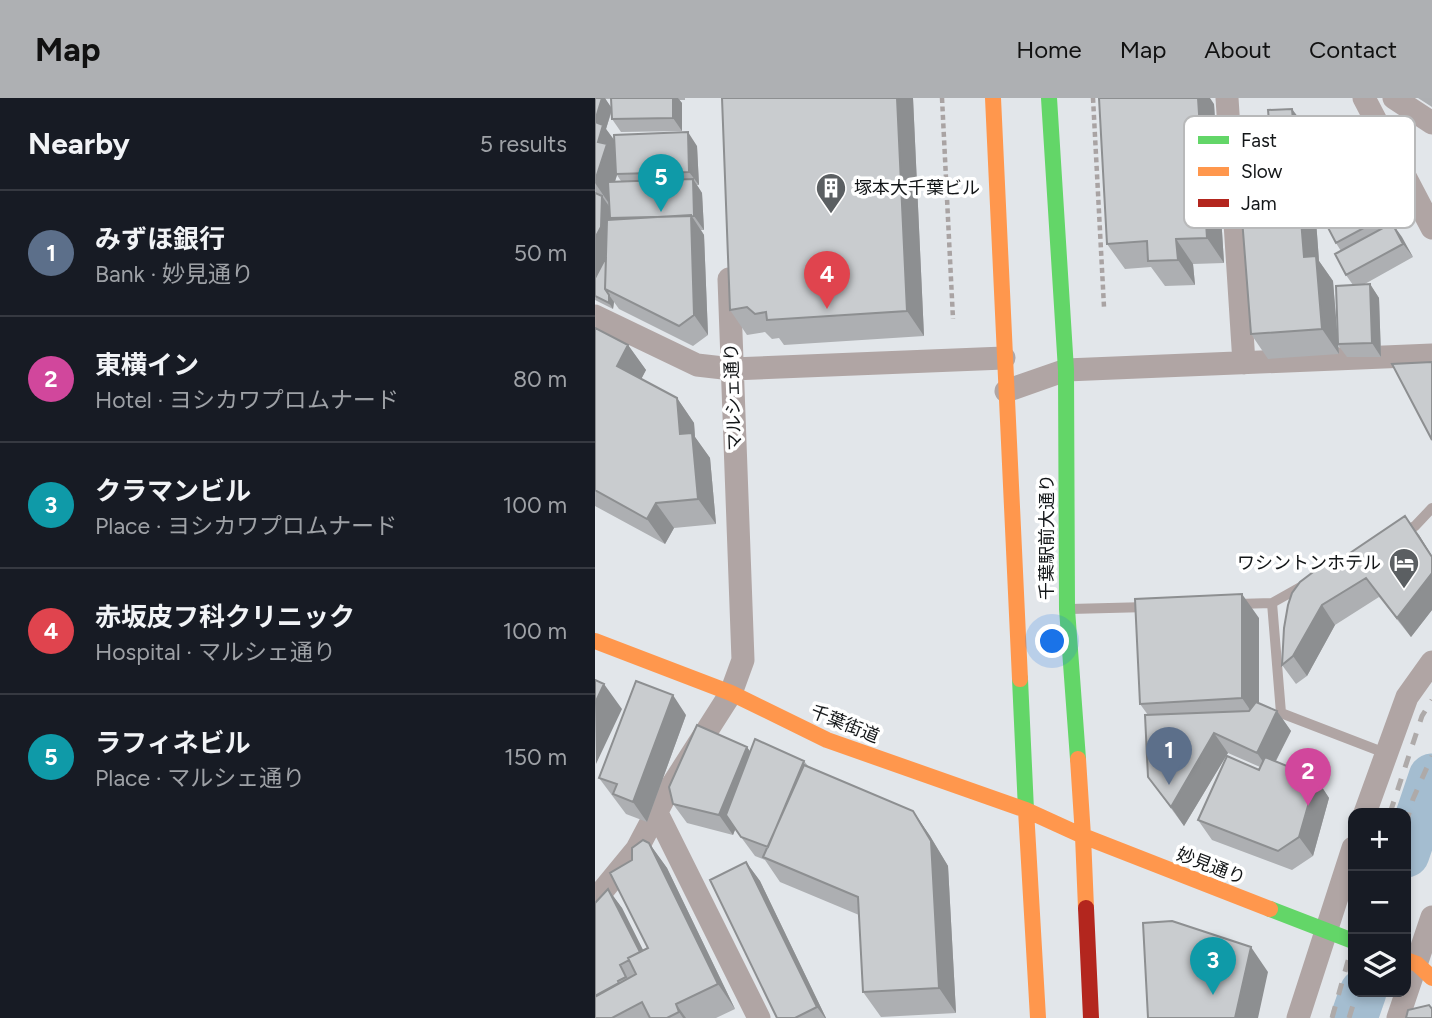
<!DOCTYPE html>
<html lang="en">
<head>
<meta charset="utf-8">
<style>
  :root { --surface:#171b24; --page:#20242c; --text:#f1f3f6; --muted:#9ea1a6; --line:#363941; --accent:#aeb0b3 }
  body { margin:0; font-family:Figtree,"Noto Sans JP",sans-serif; background:var(--page); color:var(--text) }
  .controls { position:absolute; right:21px; bottom:21px; display:grid; overflow:hidden; border-radius:14px; box-shadow:0 4px 10px #0003 }
  .controls button { width:63px; height:63px; display:grid; place-items:center; padding:0; border:0; border-bottom:2px solid var(--line); background:var(--surface); color:var(--text); font:35px sans-serif }
  .you { position:absolute; left:458px; top:544px; width:24px; height:24px; margin:-18px; border:5px solid #fff; border-radius:50%; background:#1a73e8; box-shadow:0 0 0 10px #1a73e833 }
  .badge { display:grid; place-items:center; width:46px; height:46px; border-radius:50%; background:var(--accent); color:#fff; font-size:23px; font-weight:700 }
  .pin { position:absolute; translate:-50% -58px; filter:drop-shadow(0 2px 4px #0008) }
  .pin::after { content:''; position:absolute; top:37px; width:24px; height:21px; background:inherit; clip-path:polygon(0 0,100% 0,50% 100%) }
  .list { margin:0; padding:0; list-style:none }
  h2 { display:flex; justify-content:space-between; align-items:center; height:91px; margin:0; padding:0 28px; font-size:30px }
  h2 small { font-size:23px; font-weight:400; color:var(--muted) }
  .list li { display:grid; grid-template-columns:46px 1fr auto; gap:21px; align-items:center; box-sizing:border-box; height:126px; padding:0 28px; border-top:2px solid var(--line) }
  .list b { display:block; font-size:26px; white-space:nowrap }
  .list p { margin:0; font-size:23px; white-space:nowrap; color:var(--muted) }
  .list em { font-size:23px; font-style:normal; color:var(--muted) }
  .icon { flex:none; width:38px; height:38px; fill:none; stroke:currentColor; stroke-width:2; stroke-linecap:round; stroke-linejoin:round }
  .map { position:relative; flex:none; width:837px; height:920px; overflow:hidden }
  header { display:flex; align-items:center; gap:42px; box-sizing:border-box; height:98px; padding:0 35px; background:var(--accent); color:#111 }
  header strong { font-size:33px }
  nav { display:flex; gap:38px; margin-inline-start:auto; font-size:24px }
  main { display:flex }
  aside { flex:1; background:var(--surface) }
  .map>svg:first-child { display:block }
  .lines { fill:none; stroke-linecap:round; stroke-linejoin:round }
  .river { stroke:#a4bdd0; stroke-width:47 }
  .path { stroke:#a9a3a3; stroke-width:4.5; stroke-dasharray:5 3.5; stroke-linecap:butt }
  .lane { stroke:#b0a5a4; stroke-width:10 }
  .street { stroke:#b0a5a4; stroke-width:23 }
  .fast { stroke:#63d668; stroke-width:16 }
  .slow { stroke:#ff974d; stroke-width:16 }
  .jam { stroke:#b3261e; stroke-width:16 }
  .rail { stroke:#aeaaa9; stroke-width:5; stroke-dasharray:12 12; stroke-linecap:butt }
  .wall { fill:#adafb2; fill-rule:evenodd }
  .shaded-wall { fill:#8d8f91 }
  .building { fill:#c9cccf; stroke:#8d8f91; stroke-width:2 }
  .labels { text-anchor:middle; stroke-width:7; stroke-linejoin:round; paint-order:stroke }
  .poi-label { font-size:18px; fill:#131618; stroke:#fff; text-anchor:start }
  .street-label { font-size:18px; fill:#131618; stroke:#fff }
  .key { fill:#fff; stroke:#b8b9ba; stroke-width:2 }
  .key-label { font-size:19px; fill:#131618 }
</style>
</head>
<body>
<header>
<strong>Map</strong>
<nav><a>Home</a><a>Map</a><a>About</a><a>Contact</a></nav>
</header>
<main>
<aside>
<h2>Nearby<small>5 results</small></h2>
<ul class="list">
<li><span class="badge" style="background:#5c6f8a">1</span><div><b>みずほ銀行</b><p>Bank · 妙見通り</p></div><em>50 m</em></li>
<li><span class="badge" style="background:#d1479c">2</span><div><b>東横イン</b><p>Hotel · ヨシカワプロムナード</p></div><em>80 m</em></li>
<li><span class="badge" style="background:#0f9aa8">3</span><div><b>クラマンビル</b><p>Place · ヨシカワプロムナード</p></div><em>100 m</em></li>
<li><span class="badge" style="background:#e0444e">4</span><div><b>赤坂皮フ科クリニック</b><p>Hospital · マルシェ通り</p></div><em>100 m</em></li>
<li><span class="badge" style="background:#0f9aa8">5</span><div><b>ラフィネビル</b><p>Place · マルシェ通り</p></div><em>150 m</em></li>
</ul>
</aside>
<div class="map">
<svg width="837" height="920" viewBox="0 0 837 920">
  <rect width="100%" height="100%" fill="#e2e6ea"/>
  <g class="lines">
    <path class="river" d="M811 756 837 679
      M759 920 768 894"/>
    <path class="path" d="M347 0 358 221
      M498 0 509 209"/>
    <path class="lane" d="M807 435 820 428 837 410
      M677 505 686 615 790 655
      M642 506 677 505 709 487
      M475 511 553 509"/>
    <path class="street" d="M632 0 649 265
      M769 0 837 130
      M799 0 837 25
      M0 218 102 267 137 271 409 260
      M411 293 471 272 837 257
      M62 715 164 920
      M770 715 812 599 837 564
      M0 802 42 751 69 700 136 595 148 562 134 181
      M703 920 758 750
      M803 920 837 819"/>
    <path class="fast" d="M454 0 471 272 472 511 483 661
      M425 581 431 712
      M675 811 758 843"/>
    <path class="slow" d="M398 0 425 581
      M0 543 136 595 232 642 431 712 488 738 491 810
      M483 661 488 738 675 811
      M431 712 443 920
      M811 862 822 866 837 880"/>
    <path class="jam" d="M491 810 496 920"/>
    <path class="rail" d="M795 715 827 618 837 602
      M811 726 818 701 837 658
      M737 920 758 845
      M754 920 762 894"/>
  </g>
  <path class="wall" d="M0 0H90V2H84L87 5V33L26 34 17 21V12L11 31 20 43 102 48 104 87H102L107 95 109 132H106L109 137 113 237 98 248 24 211 19 204 18 211 0 202ZM10 1H16L17 10ZM22 77 26 83 20 84Z
    M318 0 329 238 189 247 184 240 177 241 170 234 152 237 135 212Z
    M823 0H837V9Z
    M619 6 629 165 598 166 600 187 570 188 556 169 530 171 512 146Z
    M707 24 709 48 771 38 786 71 732 96 723 82 709 53 711 71 692 72 720 109 724 163 738 183 742 236 758 187 751 177 746 153 741 145 791 108 803 131H801L818 159 768 187 775 186 784 200 786 259H752L743 247 744 256 673 261 656 236 681 66 677 59Z
    M0 230 33 247 51 272 46 281 82 300 99 325 100 339 115 360 121 426 79 430 70 446 0 408Z
    M824 437 837 458V512L816 539 784 499 740 527 712 578 701 586 687 567 749 459Z
    M664 520V605L682 613 696 633 681 663 721 680 734 700 718 758 697 772 617 742 603 722 664 672 665 669 633 655 589 728 553 679V617L545 606Z
    M91 617 52 724 31 716 4 680Z
    M152 649 155 654 209 663 214 669 318 713 335 738 353 768 361 915 286 919 268 894 264 817 185 784 170 762 160 758 140 731 138 737 92 725 78 706Z
    M54 745 72 770 140 911 121 920H0L13 791 27 810 48 852 53 850 37 762Z
    M151 764 165 783 231 920H182Z"/>
  <path class="shaded-wall" d="M7 0H10L17 11 11 31 22 46 19 56 26 66 21 76 22 77 13 104 0 85 3 44 0 24Z
    M78 0H83L87 5V33L78 20Z
    M302 0H318L329 238 312 213Z
    M603 0H615L619 6 629 165 612 140Z
    M697 11 707 24 711 71 701 57Z
    M761 25 771 38 786 71 776 58Z
    M93 34 102 48 104 87 94 74Z
    M687 65 703 89V84L720 109 724 163 738 183 744 256 727 231 688 86Z
    M98 81 107 95 109 132 99 118Z
    M782 94 791 108 803 131 793 117Z
    M7 98 20 117 15 120 20 128V148L0 187V140Z
    M96 117 109 137 113 237 99 217Z
    M797 125 807 139 818 159 808 146Z
    M581 141 598 166 600 187 583 162Z
    M775 186 784 200 786 259 777 245Z
    M14 197 19 204 18 211 14 205Z
    M33 247 51 272 40 293 22 268Z
    M82 300 99 325 100 339 115 360 121 426 103 401 85 336Z
    M61 405 79 430 70 446 52 421Z
    M810 418 824 437 837 458V461Z
    M837 475V512L816 539 802 520Z
    M647 496 664 520V625L647 600Z
    M727 507 740 527 712 578 698 558Z
    M9 586 27 611 1 666 0 605Z
    M78 597 91 617 52 724 38 704Z
    M682 613 696 633 675 674 662 655Z
    M619 635 633 655 589 728 576 709Z
    M152 649 166 669 138 737 124 717Z
    M721 680 734 700 718 758 704 739Z
    M318 713 335 738 353 768 361 915 344 890Z
    M54 745 72 770 140 911 123 886Z
    M151 764 165 783 231 920H230L222 909Z
    M13 791 27 810 60 876 46 857Z
    M656 849 673 874 663 920H640Z
    M81 906 91 920H88L84 914Z"/>
  <path class="building" d="M0 0H7L0 23Z
    M16 0H78V20L17 21Z
    M127 0H302L312 213 172 222 171 214 160 216 152 209 135 212Z
    M504 0H603L612 140 581 141 583 162 553 163 552 143 512 146Z
    M697 11 701 57 677 59 673 12Z
    M0 24 8 27 3 44 12 46 0 83Z
    M93 34 94 74 21 76 19 37Z
    M687 65 688 86 703 84 709 159 721 158 727 231 656 236 643 69Z
    M98 81 99 118 15 120 13 84Z
    M782 94 793 117 741 145 729 122Z
    M0 95 7 98 6 129 0 140Z
    M96 117 99 217 84 228 10 191 12 122Z
    M797 125 808 146 751 177 740 156Z
    M11 159 10 191 14 197V205L0 198V180Z
    M775 186 777 245 743 246 741 188Z
    M0 230 33 247 22 268 82 300 85 336 97 335 103 401 61 405 52 421 0 392Z
    M837 264V342L797 266Z
    M810 418 837 459V475L802 520 771 480 727 507 698 558 687 567 689 530 693 507 697 495 705 484 738 459H749Z
    M647 496V600L545 606 540 501Z
    M0 582 9 586 0 605Z
    M41 583 78 597 38 704 18 696 22 686 4 680Z
    M661 604 682 613 662 655 619 635 576 709 553 679 550 617 654 613Z
    M102 627 152 649 124 717 78 706 74 689Z
    M160 641 209 663 173 749 146 739 131 717Z
    M632 658 664 672 670 659 721 680 704 739 683 753 603 722Z
    M209 667 318 713 336 743 344 890 268 894 263 799 168 759Z
    M48 742 54 745 123 886 81 906 84 914 72 920H55L47 904 17 920H0V899L41 876 33 860 53 850 15 775 37 762V750Z
    M151 764 222 909 200 920H182L115 782Z
    M13 791 45 854 33 860 34 862 25 867 31 879 23 883 24 885 0 898V805Z
    M577 823 656 849 640 920H553L548 825Z
    M834 907 837 911V920H811L813 912Z"/>
  <defs>
    <g id="building-pin" transform="scale(1.575)"><path d="M0 17L-7.5 6A9.5 9.5 0 1 1 7.5 6Z" fill="#5b5f62" stroke="#fff"/><path d="M-4-6H4V6H1V3H-1V6H-4ZM-2.5-4.3h1.7v1.8h-1.7ZM.8-4.3h1.7v1.8H.8ZM-2.5-1h1.7V.8h-1.7ZM.8-1h1.7V.8H.8Z" fill="#fff"/></g>
    <g id="hotel-pin" transform="scale(1.575)"><path d="M0 17L-7.5 6A9.5 9.5 0 1 1 7.5 6Z" fill="#5b5f62" stroke="#fff"/><path d="M-6-4.5h1.5V1H6V5H4.5V3h-9V5H-6ZM-4 0a1.8 1.8 0 1 1 3.6 0ZM.5 0V-2.5h3Q6-2.5 6 0Z" fill="#fff"/></g>
  </defs>
  <g fill-rule="evenodd">
    <use href="#building-pin" x="236" y="90"/>
    <use href="#hotel-pin" x="809" y="465"/>
  </g>
  <g class="labels">
    <g class="poi-label">
      <text x="259" y="96">塚本大千葉ビル</text>
      <text x="786" y="471" text-anchor="end">ワシントンホテル</text>
    </g>
    <g class="street-label">
      <text transform="translate(138 299) rotate(-92)" y="6">マルシェ通り</text>
      <text transform="translate(452 439) rotate(-90)" y="6">千葉駅前大通り</text>
      <text transform="translate(250 626) rotate(22)" y="6">千葉街道</text>
      <text transform="translate(616 768) rotate(21)" y="6">妙見通り</text>
    </g>
  </g>
  <rect x="589" y="18" width="231" height="112" rx="10" class="key"/>
  <rect x="603" y="38" width="31" height="8" fill="#63d668"/>
  <rect x="603" y="69" width="31" height="9" fill="#ff974d"/>
  <rect x="603" y="101" width="31" height="8" fill="#b3261e"/>
  <g class="key-label">
    <text x="646" y="49">Fast</text>
    <text x="646" y="80">Slow</text>
    <text x="646" y="112">Jam</text>
  </g>
</svg>
<div class="controls">
<button>+</button>
<button>−</button>
<button><svg class="icon" aria-label="layers" viewBox="0 0 24 24"><path d="M12 4l9 5-9 5-9-5zM3 14l9 5 9-5"/></svg></button>
</div>
<div class="you"></div>
<div class="pin badge" style="left:574px;top:687px;background:#5c6f8a">1</div>
<div class="pin badge" style="left:713px;top:708px;background:#d1479c">2</div>
<div class="pin badge" style="left:618px;top:897px;background:#0f9aa8">3</div>
<div class="pin badge" style="left:232px;top:211px;background:#e0444e">4</div>
<div class="pin badge" style="left:66px;top:114px;background:#0f9aa8">5</div>
</div>
</main>
</body>
</html>
